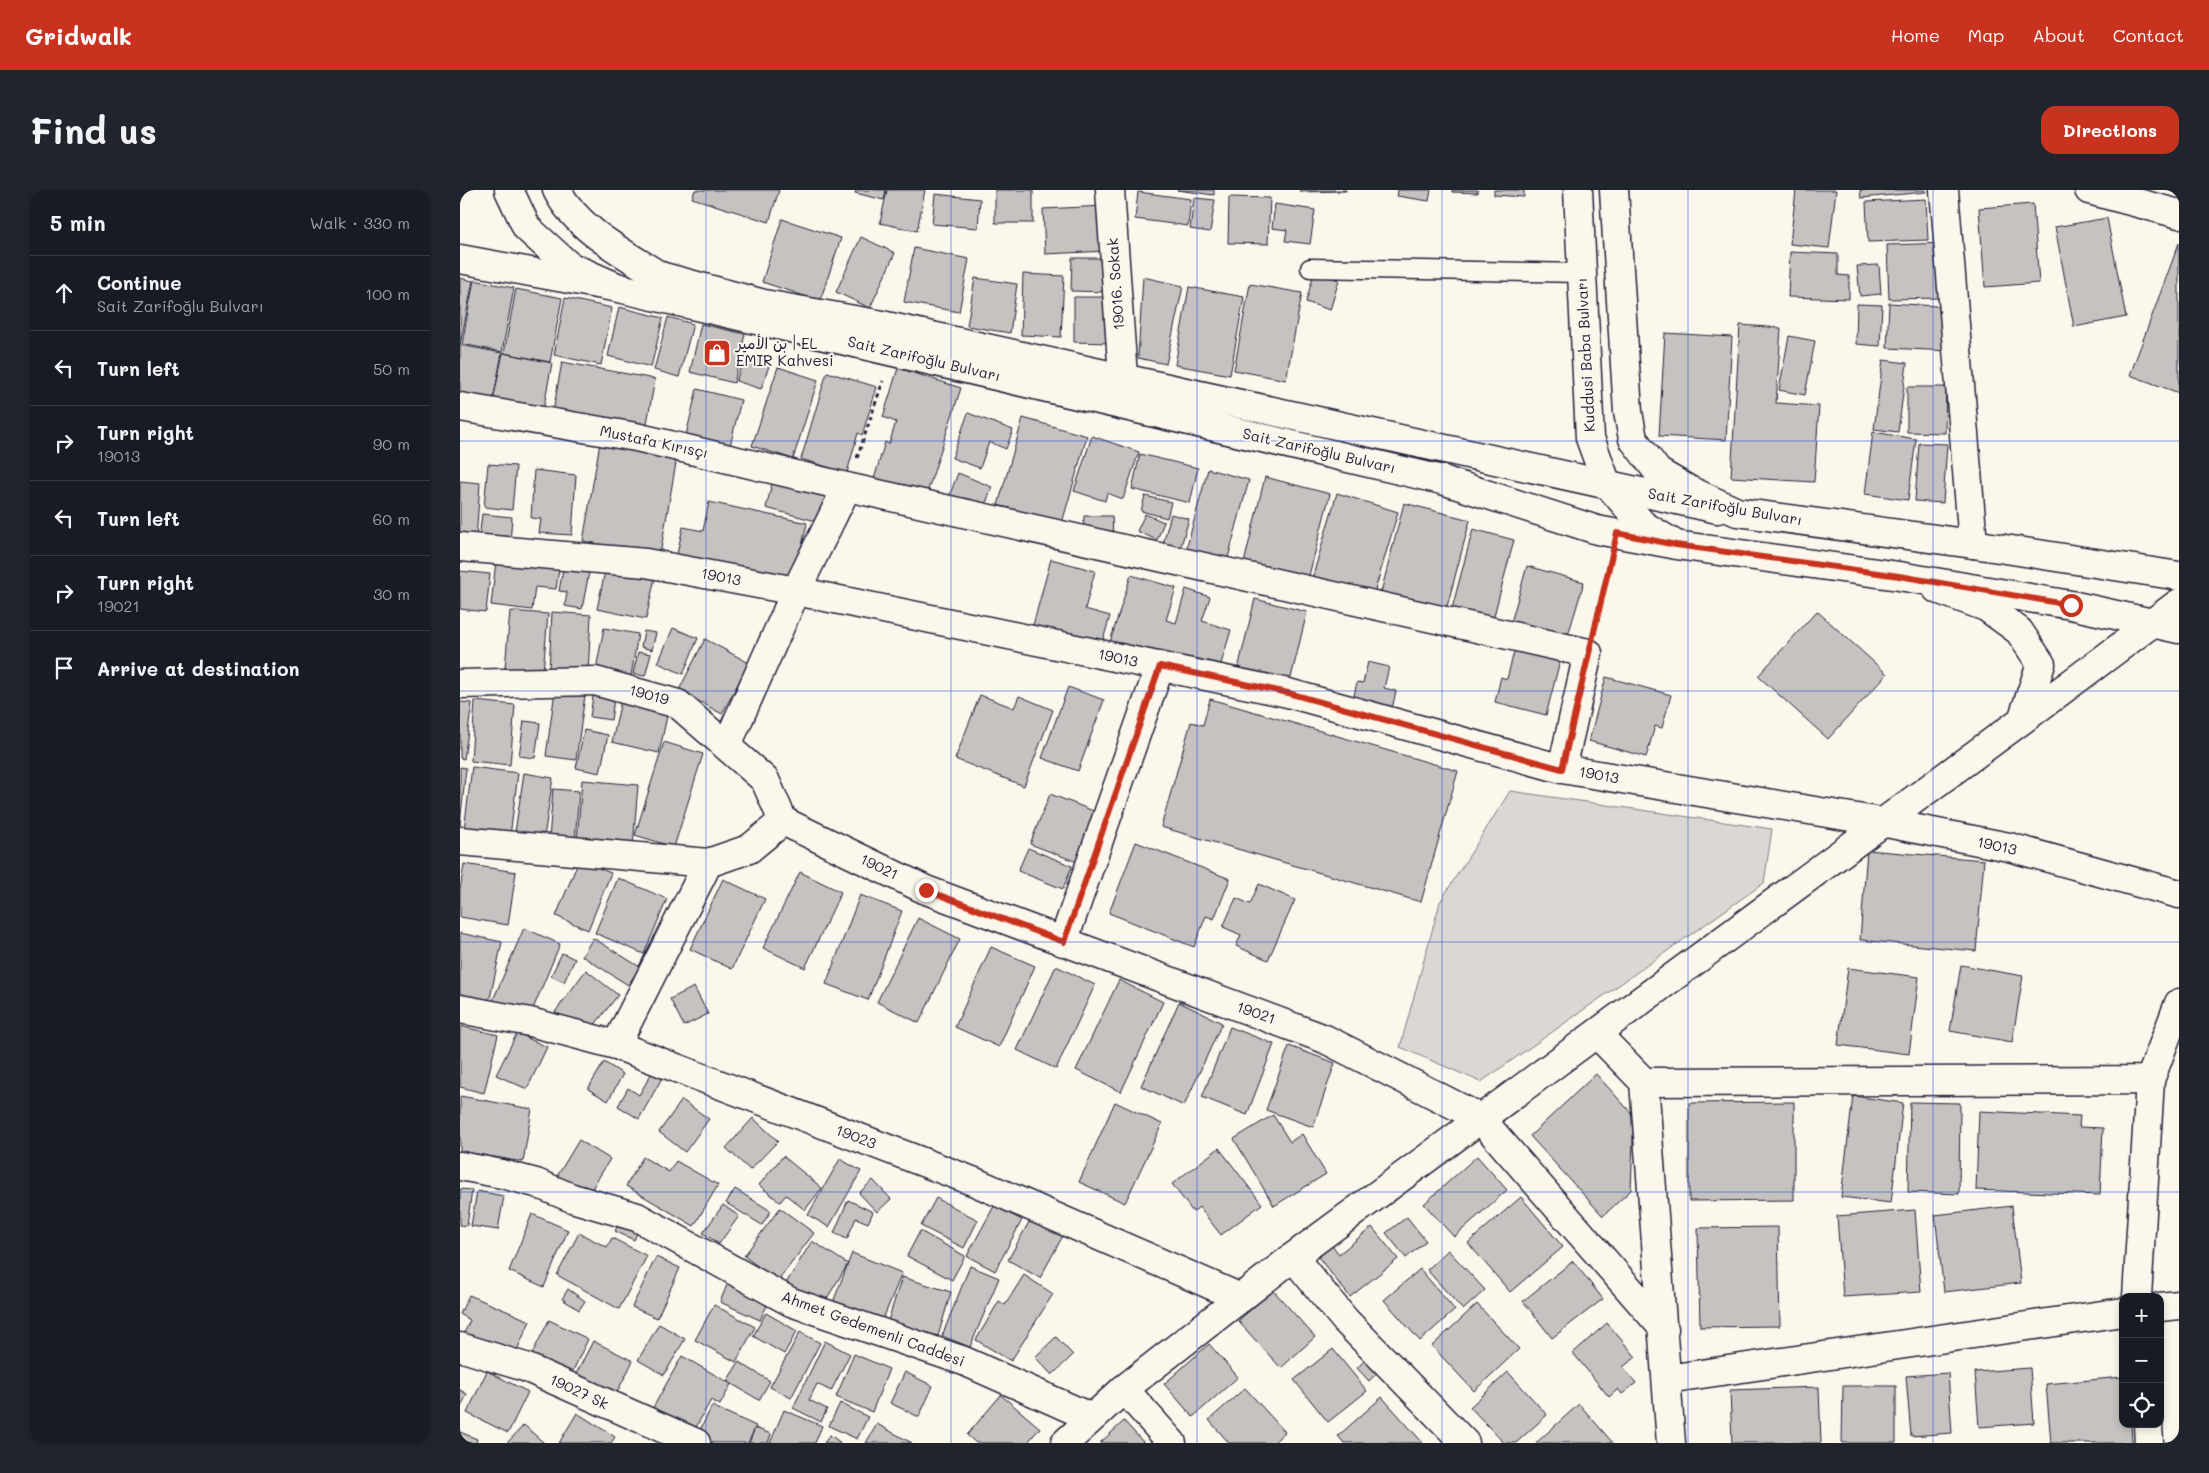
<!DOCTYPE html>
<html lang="en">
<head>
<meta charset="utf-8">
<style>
  :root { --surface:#171b24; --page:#20242c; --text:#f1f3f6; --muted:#9ea1a6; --line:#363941; --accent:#c8321e }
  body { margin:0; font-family:Mali,"Playpen Sans Arabic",sans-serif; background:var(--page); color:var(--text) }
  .controls { position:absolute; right:15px; bottom:15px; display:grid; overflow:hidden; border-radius:10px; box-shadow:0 2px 8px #0003 }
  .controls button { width:45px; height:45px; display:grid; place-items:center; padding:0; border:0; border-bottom:1px solid var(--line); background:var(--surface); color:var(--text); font:25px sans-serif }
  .stop { position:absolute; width:15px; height:15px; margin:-11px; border:4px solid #c8321e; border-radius:50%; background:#fff }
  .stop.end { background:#c8321e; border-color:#fff; box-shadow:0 1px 5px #0008 }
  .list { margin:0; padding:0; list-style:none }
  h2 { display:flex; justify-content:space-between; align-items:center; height:65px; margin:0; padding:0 20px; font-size:21px }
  h2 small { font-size:16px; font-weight:400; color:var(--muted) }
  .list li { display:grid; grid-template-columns:32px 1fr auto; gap:15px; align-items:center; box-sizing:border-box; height:75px; padding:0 20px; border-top:1px solid var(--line) }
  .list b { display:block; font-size:19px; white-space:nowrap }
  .list p { margin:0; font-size:16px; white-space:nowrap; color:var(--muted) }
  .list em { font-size:16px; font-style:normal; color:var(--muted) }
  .icon { flex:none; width:28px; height:28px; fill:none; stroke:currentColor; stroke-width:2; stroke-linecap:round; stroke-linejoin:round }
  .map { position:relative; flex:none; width:1719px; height:1253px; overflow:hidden; border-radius:15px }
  header { display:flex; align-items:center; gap:30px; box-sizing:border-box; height:70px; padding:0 25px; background:var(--accent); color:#fff }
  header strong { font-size:24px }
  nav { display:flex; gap:28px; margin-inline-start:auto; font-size:18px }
  .intro { display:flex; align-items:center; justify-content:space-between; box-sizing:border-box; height:120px; padding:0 30px }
  h1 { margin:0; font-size:35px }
  .button { padding:12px 22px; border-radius:15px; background:var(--accent); color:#fff; font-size:18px; font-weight:700 }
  main { display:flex; gap:30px; padding:0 30px }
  aside { flex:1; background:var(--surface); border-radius:15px; box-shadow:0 2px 8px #0003 }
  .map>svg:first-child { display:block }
  .green { fill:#dbd8d3; stroke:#7e7d87 }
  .building { fill:#c6c2c0; stroke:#22223b }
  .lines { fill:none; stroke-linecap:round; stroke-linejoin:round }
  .service-casing { stroke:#22223b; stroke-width:21 }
  .minor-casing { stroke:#22223b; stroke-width:31 }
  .tertiary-casing { stroke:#22223b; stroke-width:31 }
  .secondary-casing { stroke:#22223b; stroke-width:31 }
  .path { stroke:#22223b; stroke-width:3; stroke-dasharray:4 4; stroke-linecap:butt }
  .service { stroke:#fbf7ec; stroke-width:18 }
  .minor { stroke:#fbf7ec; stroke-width:28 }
  .tertiary { stroke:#fbf7ec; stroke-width:28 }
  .secondary { stroke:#fbf7ec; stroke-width:28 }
  .route { stroke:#c8321e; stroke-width:6 }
  .grid { fill:none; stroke:#1d4ed8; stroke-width:1; stroke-opacity:0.55 }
  .labels { text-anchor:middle; stroke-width:4; stroke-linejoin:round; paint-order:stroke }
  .street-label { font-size:15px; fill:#22223b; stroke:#fbf7ec }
  .poi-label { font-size:15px; fill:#22223b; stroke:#fbf7ec; text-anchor:start }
</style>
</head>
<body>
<header>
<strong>Gridwalk</strong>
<nav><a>Home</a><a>Map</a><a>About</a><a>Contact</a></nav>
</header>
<div class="intro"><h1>Find us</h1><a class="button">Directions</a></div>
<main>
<aside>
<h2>5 min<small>Walk · 330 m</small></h2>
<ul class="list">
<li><svg class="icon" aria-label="ahead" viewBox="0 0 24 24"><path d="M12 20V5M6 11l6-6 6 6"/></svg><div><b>Continue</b><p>Sait Zarifoğlu Bulvarı</p></div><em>100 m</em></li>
<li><svg class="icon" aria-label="left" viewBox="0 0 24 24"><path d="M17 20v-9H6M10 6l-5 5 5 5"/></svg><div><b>Turn left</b></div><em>50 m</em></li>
<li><svg class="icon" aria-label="right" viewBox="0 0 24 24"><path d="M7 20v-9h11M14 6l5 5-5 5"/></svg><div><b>Turn right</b><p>19013</p></div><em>90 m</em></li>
<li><svg class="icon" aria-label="left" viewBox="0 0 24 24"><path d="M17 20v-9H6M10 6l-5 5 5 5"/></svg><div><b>Turn left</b></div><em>60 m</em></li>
<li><svg class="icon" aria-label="right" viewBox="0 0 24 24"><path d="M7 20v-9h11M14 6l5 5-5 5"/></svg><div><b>Turn right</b><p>19021</p></div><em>30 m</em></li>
<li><svg class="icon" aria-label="arrive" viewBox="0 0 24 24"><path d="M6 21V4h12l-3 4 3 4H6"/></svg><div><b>Arrive at destination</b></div></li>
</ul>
</aside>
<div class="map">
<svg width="1719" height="1253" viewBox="0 0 1719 1253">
  <rect width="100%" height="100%" fill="#fbf7ec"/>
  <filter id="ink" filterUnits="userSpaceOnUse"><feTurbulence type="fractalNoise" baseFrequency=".02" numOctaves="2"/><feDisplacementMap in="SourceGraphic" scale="10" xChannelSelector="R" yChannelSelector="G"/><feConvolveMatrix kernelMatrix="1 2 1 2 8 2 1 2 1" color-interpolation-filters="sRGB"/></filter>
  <g filter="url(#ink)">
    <path class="green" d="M1050 601 1312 639 1304 693 1021 892 940 857 980 712Z"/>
    <path class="building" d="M235 0H319L309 32 232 8Z
      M396 0H426L424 10 395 3Z
      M427 0H465L457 41 420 33Z
      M535 0H573V33H535Z
      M717 0H754V5Z
      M840 0H886V1L840 2Z
      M938 0H971L969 11 937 6Z
      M992 0H1018V3L992 2Z
      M1034 0H1064V7L1034 5Z
      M1336 0H1376L1369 58 1330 54Z
      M1400 0H1466V2L1401 8Z
      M678 2 731 9 728 36 675 29Z
      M475 4 520 9 518 38 472 34Z
      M769 7 810 8 808 54 768 53Z
      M734 8 755 10 750 42 730 39Z
      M1466 9 1468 50 1408 52 1406 12Z
      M815 14 855 20 850 54 825 51 827 40 812 38Z
      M1573 14 1579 93 1525 97 1519 18Z
      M644 16 647 61 585 64 583 19Z
      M1647 28 1666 127 1614 137 1595 37Z
      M322 29 381 48 360 111 302 92Z
      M401 47 435 63 410 118 376 102Z
      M1487 53 1484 108 1429 109 1427 55Z
      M1719 53V203L1670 185Z
      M454 58 509 69 499 122 444 112Z
      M1330 62 1378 64V85L1389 86V109L1328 107Z
      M612 68H650L649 102 611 101Z
      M1419 75 1421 104 1400 106 1397 76Z
      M854 83 879 90 870 120 846 112Z
      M563 84 604 86 601 147 561 145Z
      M683 87 723 96 706 174 678 168Z
      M0 88 13 91 0 155Z
      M515 88 557 94 550 143 507 136Z
      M14 90 54 98 42 162 2 154Z
      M790 94 842 103 826 190 774 180Z
      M729 97 784 107 770 185 715 175Z
      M56 99 102 108 90 172 44 163Z
      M614 107H651L650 153 614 152Z
      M105 108 152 118 141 175 94 165Z
      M1429 113 1492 117 1490 161 1427 158Z
      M1397 114 1422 115 1420 156 1396 154Z
      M159 117 203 128 191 177 148 166Z
      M208 127 233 134 219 187 194 180Z
      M241 134 285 144 274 193 230 182Z
      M1280 135 1321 138 1316 213 1359 216 1354 292 1271 287Z
      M1205 143 1272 147 1266 250 1199 246Z
      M1329 146 1355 151 1345 205 1319 200Z
      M0 155 42 163 32 216 0 210Z
      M43 163 92 173 82 226 32 215Z
      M285 165 310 173 301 199 276 191Z
      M1423 170 1447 173 1438 242 1414 239Z
      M102 172 195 189 186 239 93 222Z
      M318 177 358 190 333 269 292 256Z
      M438 178 501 198 466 306 414 289 425 252 429 254 436 232 423 227Z
      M367 182 417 197 402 245 398 243 387 283 341 269Z
      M1447 197H1486L1485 243 1447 242Z
      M237 199 281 210 270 256 226 245Z
      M508 223 553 240 546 259 529 252 520 278 492 268Z
      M563 228 627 246 602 333 538 315Z
      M1413 242 1456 249 1448 310 1405 304Z
      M632 246 679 262 663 309 647 303 645 311 614 301Z
      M141 247 218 261 200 365 123 351Z
      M1459 253 1487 254 1483 313 1455 311Z
      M680 264 738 278 730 313 672 299Z
      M28 274 56 276 52 320 24 317Z
      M748 279 789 290 766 375 725 364Z
      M74 280 116 285 112 345 79 343 81 329 71 328Z
      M498 283 532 297 523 321 489 307Z
      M314 285 368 299 360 332 306 318Z
      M805 287 870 304 846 397 782 381Z
      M0 291 20 293 16 350 0 349Z
      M877 303 938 322 913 407 852 389Z
      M685 306 711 312 707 328 681 321Z
      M249 312 347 333 333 397 292 381 217 364 223 337 243 341Z
      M944 313 1010 330 985 424 920 406Z
      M22 324 52 327 50 353 19 350Z
      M685 324 704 332 697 350 677 341Z
      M711 324 729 329 720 359 703 354Z
      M624 326H652L653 345H623Z
      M1013 339 1054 350 1031 437 990 426Z
      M591 369 635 381 625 419 650 426 641 457 572 439Z
      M36 371 99 379 96 399 75 397 72 420 31 415Z
      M147 372 196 383 186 429 137 419Z
      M104 373 130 377 122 419 105 416 107 402 99 401Z
      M1067 376 1124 392 1106 452 1050 436Z
      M0 381 30 384 26 422 0 419Z
      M671 385 716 398 706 430 716 433 726 399 750 407 742 431 771 440 758 484 650 452Z
      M795 409 847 422 829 496 777 483Z
      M50 421 88 424 83 482 45 478Z
      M1357 421 1427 484 1368 549 1298 486Z
      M92 422 131 425 128 484 89 481Z
      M144 438 178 444 171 486 136 479Z
      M213 438 238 448 223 484 198 473Z
      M184 441 196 443 192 460 181 457Z
      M245 449 289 473 262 524 219 500Z
      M1055 458 1102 463 1086 525 1035 512 1041 487 1047 489Z
      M178 462 191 464 185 486 173 484Z
      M908 472 929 477 924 498 936 501 932 519 893 510 897 492 903 493Z
      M1146 487 1211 505 1202 538 1195 536 1186 567 1129 551Z
      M608 497 644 510 618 581 582 568Z
      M134 499 155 502 151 530 130 527Z
      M95 501 125 505 116 570 86 566Z
      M520 505 554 518 559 506 593 520 564 596 495 569Z
      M162 506 209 517 199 563 152 552Z
      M750 509 998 581 961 712 701 637 731 532 743 535Z
      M15 511 55 515 50 575 11 571Z
      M0 512 12 513 4 569 0 568Z
      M64 531 80 533 75 568 59 566Z
      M124 540 148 545 140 583 116 578Z
      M204 552 243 564 214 657 175 645Z
      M0 577 6 578 0 635Z
      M12 577 58 583 50 646 4 640Z
      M64 583 93 588 84 647 55 642Z
      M122 590 178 595 173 656 117 651Z
      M93 599 119 601 115 651 89 649Z
      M590 604 636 622 617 672 570 654Z
      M676 652 770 689 754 729 746 726 734 757 649 723Z
      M568 658 612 676 603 699 558 681Z
      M1407 660 1524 670 1516 761 1400 750Z
      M119 670 151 683 128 740 96 726Z
      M4 674 56 682 48 735 0 727V700Z
      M340 682 381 702 345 778 303 758Z
      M158 688 207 709 184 764 135 743Z
      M263 689 305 709 272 779 230 759Z
      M799 694 835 710 808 770 776 756 781 745 763 737 776 708 790 714Z
      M400 705 442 721 408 810 366 794Z
      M458 728 500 749 459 833 417 812Z
      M64 738 100 754 70 826 33 810Z
      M0 743 42 752 29 813 0 807Z
      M133 748 180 777 168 795 122 766Z
      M531 757 575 776 539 857 495 837Z
      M102 763 115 769 104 792 91 786Z
      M1501 775 1563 786 1552 852 1490 841Z
      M596 776 635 795 596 879 557 860Z
      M1388 778 1459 787 1449 864 1378 855Z
      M126 780 158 805 126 846 95 822Z
      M659 790 703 812 661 902 616 880Z
      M234 797 248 824 224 836 210 809Z
      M719 812 762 833 724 916 681 896Z
      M0 836 38 845 24 903 0 897Z
      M770 837 814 854 787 925 742 907Z
      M57 843 87 857 67 899 36 885Z
      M829 856 875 873 853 937 806 920Z
      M144 872 163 884 148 911 128 899Z
      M197 874 207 879 179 929 158 916 168 898 179 905Z
      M1136 884 1174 926 1171 1000 1143 1026 1070 946Z
      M0 906 72 919 63 972 0 961Z
      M1393 906 1443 913 1431 1013 1381 1007Z
      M222 910 249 929 225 962 199 942Z
      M655 912 702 934 665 1013 619 992Z
      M1334 912V1010L1229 1011V913Z
      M1450 912 1500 913 1499 1004 1448 1002Z
      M1519 921 1620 926 1619 937 1643 938 1640 1005 1516 1000Z
      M813 925 830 952 842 944 866 984 814 1016 774 949Z
      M293 928 318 951 290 980 266 958Z
      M119 950 150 969 127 1007 96 988Z
      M759 958 802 1014 761 1045 739 1017 733 1022 712 994Z
      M323 966 362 998 345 1020 326 1005 320 1012 299 995Z
      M1017 966 1047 1000 994 1047 964 1014Z
      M183 967 209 982 216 971 258 995 234 1036 166 996Z
      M380 969 401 981 369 1037 348 1025Z
      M413 990 431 1009 417 1022 399 1003Z
      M0 999 12 1000 7 1036 0 1035Z
      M275 999 311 1021 302 1035 266 1013Z
      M17 1001 44 1006 38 1040 11 1036Z
      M1061 1007 1103 1057 1050 1102 1008 1053Z
      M476 1008 518 1030 504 1058 461 1036Z
      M388 1010 413 1022 408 1033 396 1028 387 1049 374 1043Z
      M263 1015 279 1026 259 1054 243 1043Z
      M534 1016 562 1030 535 1081 507 1066Z
      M1552 1016 1561 1093 1484 1102 1475 1025Z
      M320 1018 354 1043 318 1091 284 1066Z
      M1455 1020 1461 1102 1383 1107 1377 1026Z
      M574 1023 606 1040 580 1088 548 1070Z
      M72 1024 108 1040 84 1097 49 1081Z
      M947 1027 966 1051 946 1068 926 1043Z
      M161 1029 179 1038 174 1050 155 1041Z
      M912 1037 938 1069 890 1107 854 1062 868 1050 879 1064Z
      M1318 1037 1320 1136 1240 1137 1238 1038Z
      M460 1041 505 1066 492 1090 447 1066Z
      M119 1043 147 1057 152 1048 187 1066 159 1119 97 1085Z
      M352 1051 388 1074 361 1118 325 1095Z
      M988 1060 1025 1100 1003 1120 967 1080Z
      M392 1063 442 1083 421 1134 372 1115Z
      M196 1067 220 1078 197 1128 172 1117Z
      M1113 1071 1143 1109 1092 1148 1063 1111Z
      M510 1076 539 1088 510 1157 482 1146Z
      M960 1079 995 1120 960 1151 924 1110Z
      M564 1085 593 1104 551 1171 516 1150 539 1111 545 1115Z
      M442 1087 491 1102 478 1146 428 1131Z
      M269 1090 310 1109 300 1130 260 1112Z
      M108 1099 125 1111 119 1120 102 1109Z
      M813 1100 855 1147 821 1178 778 1131Z
      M9 1105 70 1131 53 1169 2 1148 10 1130 0 1124Z
      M1017 1114 1059 1159 1014 1201 972 1156Z
      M254 1115 295 1137 276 1172 235 1150Z
      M306 1123 337 1141 324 1164 293 1146Z
      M89 1130 128 1149 111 1185 71 1166Z
      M1147 1133 1176 1167 1163 1177 1176 1193 1162 1204 1158 1199 1149 1207 1113 1163Z
      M199 1134 225 1149 204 1185 178 1170Z
      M340 1142 360 1153 331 1208 310 1197Z
      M596 1147 613 1165 592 1185 575 1167Z
      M133 1151 173 1171 153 1210 113 1190Z
      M365 1151 390 1164 371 1201 357 1194 349 1210 367 1219 361 1232 333 1218Z
      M749 1154 778 1187 733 1227 704 1194Z
      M873 1159 907 1201 868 1232 834 1190Z
      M394 1164 429 1179 412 1222 376 1207Z
      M222 1166 271 1194 260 1215 251 1210 231 1246 190 1223Z
      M907 1168 919 1181 909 1191 897 1178Z
      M279 1172 310 1191 299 1210 267 1191Z
      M1570 1178 1574 1233 1519 1237 1515 1182Z
      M27 1181 68 1202 48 1243 7 1223Z
      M445 1182 473 1196 459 1227 430 1213Z
      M1048 1182 1087 1225 1056 1253H1044L1010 1217Z
      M1488 1183 1492 1243 1451 1246 1446 1186Z
      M1663 1187V1234H1671L1672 1253H1591L1586 1194Z
      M1383 1196H1436V1253H1382Z
      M1359 1197 1361 1253H1272L1270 1200Z
      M785 1198 825 1242 813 1253H769L749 1230Z
      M0 1200 7 1204 0 1219Z
      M541 1205 580 1238 567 1253H516L507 1245Z
      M922 1207 963 1253H884L878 1246Z
      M380 1213 408 1227 397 1249 369 1236Z
      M1119 1214 1153 1253H1076Z
      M252 1216 296 1236 288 1253H252L237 1246Z
      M324 1220 362 1236 355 1253H310Z
      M117 1223 155 1247 151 1253H99Z
      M664 1231 684 1253H640Z
      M417 1234 452 1253H406Z
      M64 1235 84 1253H47Z
      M295 1238 311 1244 308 1253H289Z
      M0 1242 17 1249 16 1253H0Z
      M370 1245 381 1253H364Z"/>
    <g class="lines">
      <g class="service-casing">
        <path id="service" d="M850 78 1121 83"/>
      </g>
      <g class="minor-casing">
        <path id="minor" d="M650 0 663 187
          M1484 0 1513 354
          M1629 0 1719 24
          M0 69 159 98 982 290 1137 340 1212 354
          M200 86 304 114 417 134 1258 319
          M0 217 176 247 387 297 1128 463 1102 579
          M0 357 186 373 336 401 828 503 1102 579 1421 632 1549 657 1719 704
          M0 494 135 491 218 514 305 590 323 631
          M267 555 336 401 387 297
          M0 651 248 673 289 659 323 631 466 700 865 849 1020 928 1204 1139
          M603 752 700 476
          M0 819 70 832 156 855 515 992 781 1108
          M1137 844 1184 892 1690 890
          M156 855 248 673
          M1184 892 1211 1253
          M833 1067 885 1130 1005 1253
          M1677 1107 1690 890 1719 813
          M1700 1117 1719 1115
          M0 1157 65 1177 236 1253
          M1207 1189 1663 1122
          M664 1199 712 1253
          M1688 1234 1689 1253"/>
      </g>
      <g class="tertiary-casing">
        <path id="tertiary" d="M1562 530 1719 413
          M0 976 42 984 76 993 112 1008 177 1027 331 1112 504 1171 632 1228
          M605 1253 664 1199 833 1067 1562 530 1581 474 1559 441 1526 417 1477 399"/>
      </g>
      <g class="secondary-casing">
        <path id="secondary" d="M49 0 67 38 109 76 159 98
          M97 0C117 40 164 63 200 86
          M1118 0 1130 248 1146 292 1183 335 1216 355 1439 386 1611 415 1719 439
          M1154 0 1168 222 1173 249 1198 282 1229 300 1277 322 1513 354 1719 386"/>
      </g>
      <path class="path" d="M397 268 423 191
        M1135 434 1150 372"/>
      <use href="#service" class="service"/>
      <use href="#minor" class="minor"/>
      <use href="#tertiary" class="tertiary"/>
      <use href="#secondary" class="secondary"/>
    </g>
  </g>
  <g class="lines" filter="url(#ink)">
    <path class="route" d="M466 700 604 752 700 476 828 503 1102 579 1157 343 1216 355 1439 386 1611 415"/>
  </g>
  <path class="grid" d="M246 0V1253M491 0V1253M737 0V1253M982 0V1253M1228 0V1253M1473 0V1253M0 251H1719M0 501H1719M0 752H1719M0 1002H1719"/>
  <defs>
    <g id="shop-square" transform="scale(1.4375)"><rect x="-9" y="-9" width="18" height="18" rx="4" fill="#c8321e" stroke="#fbf7ec"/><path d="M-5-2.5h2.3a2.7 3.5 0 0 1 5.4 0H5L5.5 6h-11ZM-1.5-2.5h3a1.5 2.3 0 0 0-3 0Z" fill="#fff"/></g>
  </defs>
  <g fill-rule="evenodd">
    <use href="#shop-square" x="257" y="163"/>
  </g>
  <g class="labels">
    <g class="street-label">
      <text transform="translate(656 94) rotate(-94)" y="5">19016. Sokak</text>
      <text transform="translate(1126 165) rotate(-93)" y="5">Kuddusi Baba Bulvarı</text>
      <text transform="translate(464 169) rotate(13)" y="5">Sait Zarifoğlu Bulvarı</text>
      <text transform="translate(194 252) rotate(12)" y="5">Mustafa Kırısçı</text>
      <text transform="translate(859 261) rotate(13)" y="5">Sait Zarifoğlu Bulvarı</text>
      <text transform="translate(1265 317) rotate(10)" y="5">Sait Zarifoğlu Bulvarı</text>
      <text transform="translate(261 387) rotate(11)" y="5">19013</text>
      <text transform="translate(658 468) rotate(12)" y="5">19013</text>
      <text transform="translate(189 505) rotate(15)" y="5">19019</text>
      <text transform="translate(1139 585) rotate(10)" y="5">19013</text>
      <text transform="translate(1537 656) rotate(12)" y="5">19013</text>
      <text transform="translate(419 677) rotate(26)" y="5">19021</text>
      <text transform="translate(796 823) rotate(20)" y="5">19021</text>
      <text transform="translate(396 947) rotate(21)" y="5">19023</text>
      <text transform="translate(413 1139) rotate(20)" y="5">Ahmet Gedemenli Caddesi</text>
      <text transform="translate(119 1202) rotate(25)" y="5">19027 Sk</text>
    </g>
    <g class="poi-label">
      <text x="276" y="159">بن الأمير | EL<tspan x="276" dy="17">EMIR Kahvesi</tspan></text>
    </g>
  </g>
</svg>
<div class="controls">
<button>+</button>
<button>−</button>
<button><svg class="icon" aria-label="locate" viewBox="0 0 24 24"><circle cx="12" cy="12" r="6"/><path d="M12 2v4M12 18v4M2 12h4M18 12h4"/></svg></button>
</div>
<div class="stop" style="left:1611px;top:415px"></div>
<div class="stop end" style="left:466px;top:700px"></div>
</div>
</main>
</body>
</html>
